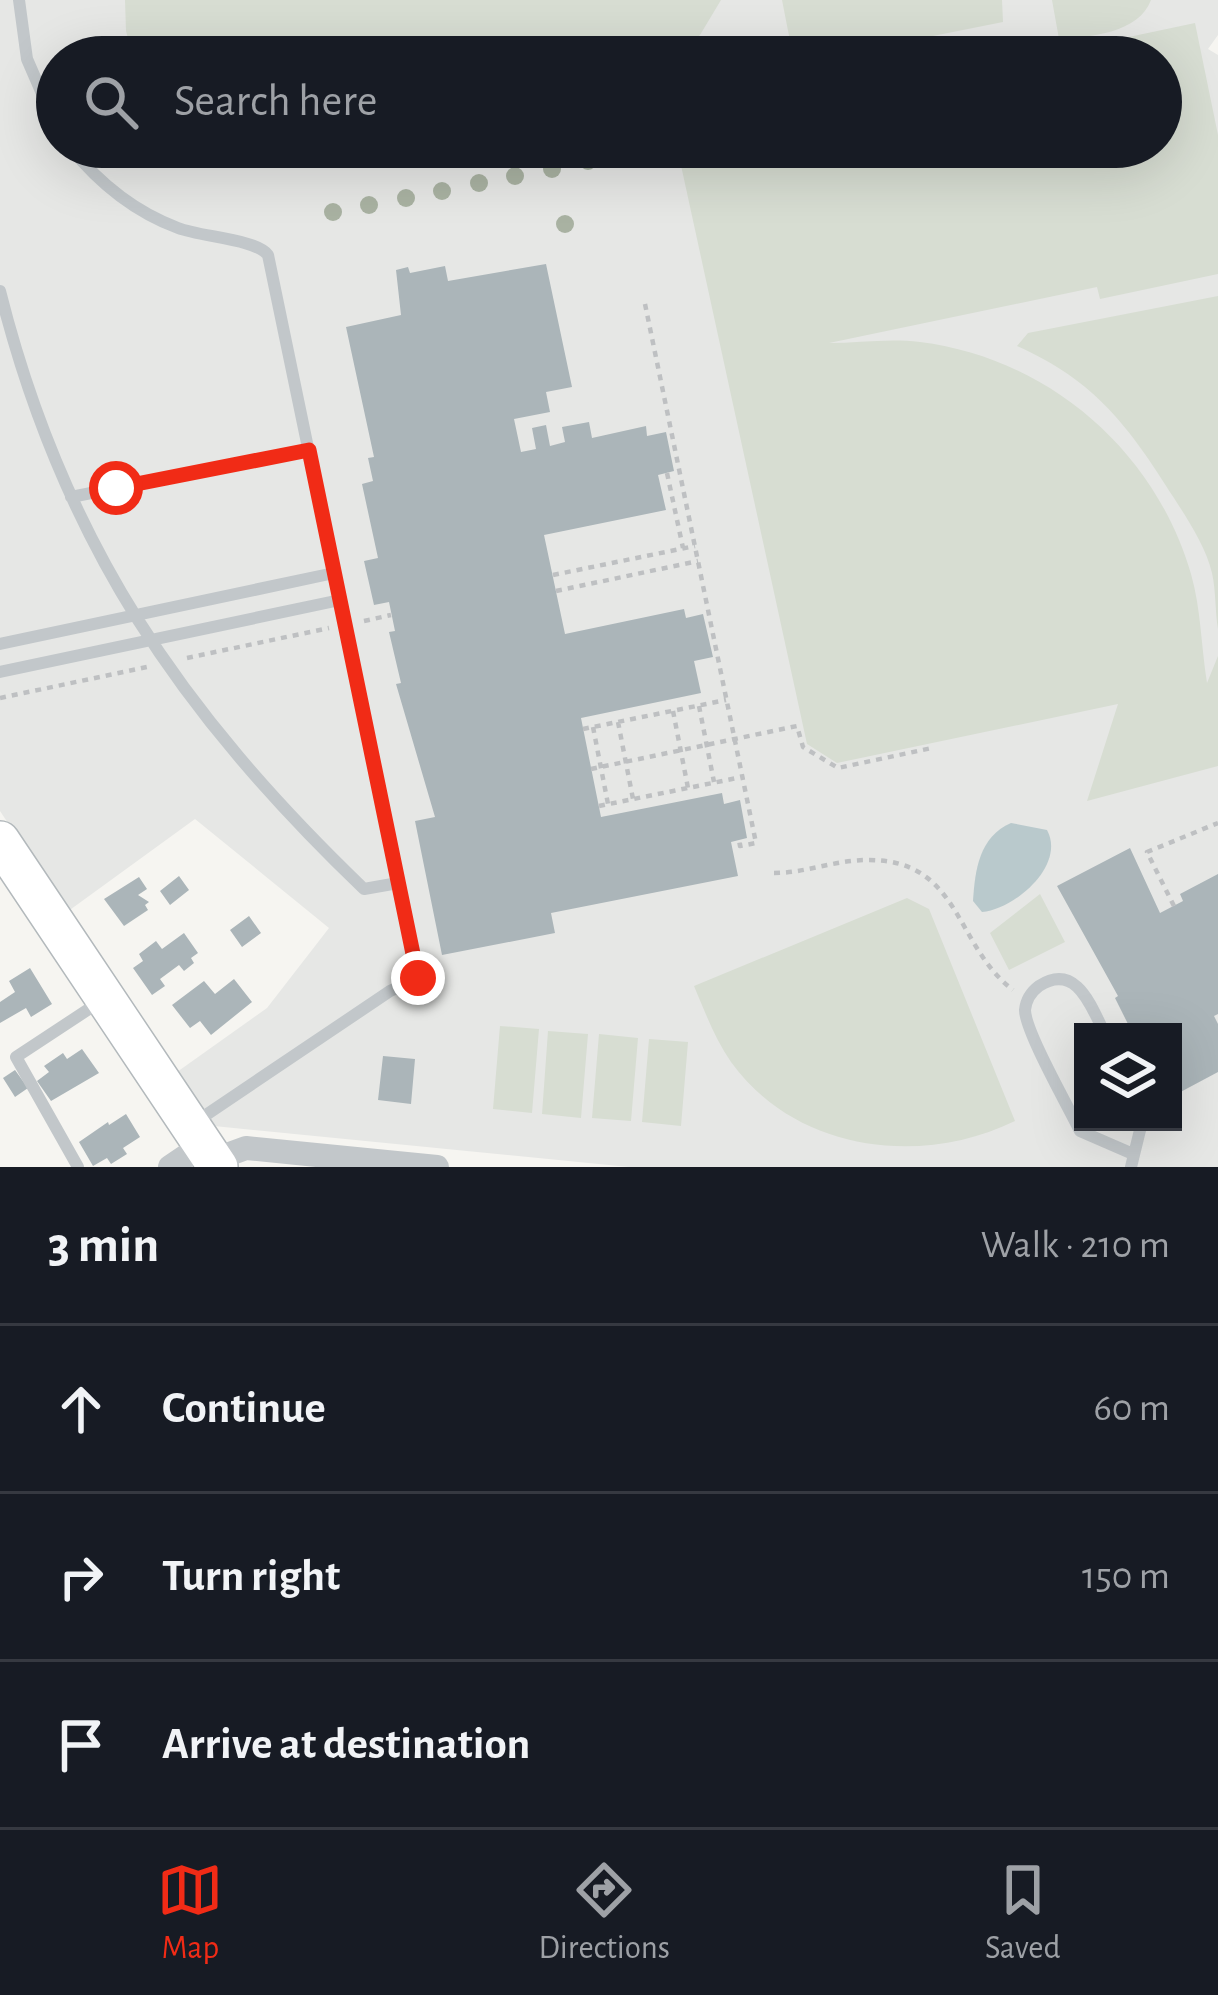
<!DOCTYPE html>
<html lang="en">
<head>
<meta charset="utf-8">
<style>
  :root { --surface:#171b24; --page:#242831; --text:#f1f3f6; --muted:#9ea1a6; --line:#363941; --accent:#f12b16 }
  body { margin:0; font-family:"Alegreya Sans",sans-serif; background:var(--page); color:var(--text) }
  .controls { position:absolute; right:36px; bottom:36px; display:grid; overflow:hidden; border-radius:0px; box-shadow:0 12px 48px #0002 }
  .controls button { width:108px; height:108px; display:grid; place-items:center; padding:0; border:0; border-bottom:3px solid var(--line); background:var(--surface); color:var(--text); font:60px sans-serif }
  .stop { position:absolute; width:36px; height:36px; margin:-27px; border:9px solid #f12b16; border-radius:50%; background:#fff }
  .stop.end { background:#f12b16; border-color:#fff; box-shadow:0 3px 12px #0008 }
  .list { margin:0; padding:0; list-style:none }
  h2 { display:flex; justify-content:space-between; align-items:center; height:156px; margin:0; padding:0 48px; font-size:51px }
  h2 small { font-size:39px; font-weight:400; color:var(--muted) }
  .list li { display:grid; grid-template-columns:78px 1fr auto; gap:36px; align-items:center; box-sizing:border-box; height:168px; padding:0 48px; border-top:3px solid var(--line) }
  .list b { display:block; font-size:45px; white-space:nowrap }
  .list em { font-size:39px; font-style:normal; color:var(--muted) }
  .icon { flex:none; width:66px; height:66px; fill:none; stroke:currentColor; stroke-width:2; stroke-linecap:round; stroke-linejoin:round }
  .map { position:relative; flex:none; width:1218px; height:1167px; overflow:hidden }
  .search { position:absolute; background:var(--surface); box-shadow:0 12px 48px #0002; left:36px; right:36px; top:36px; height:132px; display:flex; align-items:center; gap:30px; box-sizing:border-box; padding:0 42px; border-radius:66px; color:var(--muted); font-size:45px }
  .sheet { height:660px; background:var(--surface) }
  nav { display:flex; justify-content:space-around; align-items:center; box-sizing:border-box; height:168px; border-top:3px solid var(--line); background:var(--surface); font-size:33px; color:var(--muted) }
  nav a { display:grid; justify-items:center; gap:6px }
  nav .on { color:var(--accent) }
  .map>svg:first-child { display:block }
  .built { fill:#e6e7e5; fill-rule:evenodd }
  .green { fill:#d7ddd2 }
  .water { fill:#b9c9cc }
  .building { fill:#abb5b9 }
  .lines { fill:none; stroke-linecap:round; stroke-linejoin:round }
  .primary-casing { stroke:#b3b9bc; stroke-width:42 }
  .path { stroke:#bec0c2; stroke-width:4.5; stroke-dasharray:6 6; stroke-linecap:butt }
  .service { stroke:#c2c7ca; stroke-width:12 }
  .minor { stroke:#c2c7ca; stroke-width:24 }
  .primary { stroke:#fff; stroke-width:39 }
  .tree { fill:#a9b2a2 }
  .route { stroke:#f12b16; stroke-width:15 }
</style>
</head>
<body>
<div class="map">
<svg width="1218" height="1167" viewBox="0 0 1218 1167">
  <rect width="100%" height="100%" fill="#f6f5f1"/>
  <path class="built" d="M0 0H1218V35L1208 49 1218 55V1167H629L214 1126 177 1072 267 1008 329 928 195 819 67 912 0 811ZM57 57H1161V147H57ZM1083 1032H1173V1122H1083Z"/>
  <path class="green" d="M125 0H721L700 35 678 57H133L126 31Z
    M782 0H1002L1003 22 828 57H801L792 51Z
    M1052 0H1151C1139 33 1090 37 1059 39Z
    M1195 23 1218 135V274L1100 299 1097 287 829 343C858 343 889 338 920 342 1048 358 1155 450 1191 574 1201 609 1201 646 1207 683L1218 656V766L1087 801 1118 704 837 763 807 744 677 147H1161V57H1054L1053 53Z
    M1218 296V629C1215 611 1216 591 1212 573 1206 547 1188 520 1174 498 1129 427 1096 381 1017 346L1028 333Z
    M1040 894 1065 942 1009 970 990 933Z
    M907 898 929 909 1015 1121C921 1167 796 1152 731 1062 715 1039 705 1012 694 986Z
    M500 1026 539 1029 532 1113 493 1109Z
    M548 1031 588 1034 581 1118 542 1114Z
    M599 1034 638 1038 631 1121 592 1118Z
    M649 1039 688 1042 681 1126 642 1122Z"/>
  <path class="water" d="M1011 823 1047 830C1066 865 1015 909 982 912L973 901C975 870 979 837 1011 823Z"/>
  <path class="building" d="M546 264 572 387 546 392 550 412 514 419 521 452 536 449 532 428 546 425 550 446 565 442 562 427 589 422 592 438 646 426 647 436 666 432 674 471 658 475 666 510 544 535 565 634 684 609 686 618 703 614 713 657 694 661 701 693 581 718 601 817 722 793 724 804 740 800 747 838 731 842 738 876 551 913 555 933 442 955 415 821 435 817 396 684 401 683 389 632 395 631 389 602 374 605 364 561 378 558 362 484 373 481 368 458 374 457 346 327 401 315 396 270 408 267 410 273 445 266 448 281Z
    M1130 848 1160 913 1183 901 1180 894 1218 874V1014L1214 1016 1218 1024V1072L1173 1096V1032H1132L1115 998 1118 996 1057 886Z
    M179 876 189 890 170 905 160 891Z
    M139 877 147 889 138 895 149 902 145 905 148 910 124 926 104 899Z
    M249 916 261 933 242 947 230 930Z
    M184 933 198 953 191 958 194 963 184 971 179 965 160 979 165 986 152 995 133 968 143 961 139 954 156 941 162 949Z
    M30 968 52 1004 31 1017 26 1008 0 1023V1002L15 992 9 981Z
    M234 979 252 1002 211 1035 200 1021 190 1028 172 1005 204 981 215 994Z
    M82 1049 99 1073 51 1101 37 1081 49 1072 44 1066 63 1053 67 1059Z
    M383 1056 415 1059 411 1104 378 1100Z
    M15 1070 28 1088 15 1097 3 1078Z
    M126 1114 140 1137 123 1148 127 1154 111 1164 107 1158 93 1166 79 1142 108 1122 109 1125Z"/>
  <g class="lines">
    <g class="primary-casing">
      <path id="primary" d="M0 841 218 1167"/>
    </g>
    <path class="path" d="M645 304 756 843 740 846 739 840
      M667 473 683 548
      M553 575 695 546
      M556 591 698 561
      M364 621 391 615
      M187 658 329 628
      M0 698 147 667
      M699 706 714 782
      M673 711 688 788
      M618 722 633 799
      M593 727 608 804
      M583 729 726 700
      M591 769 797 726 803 747 838 768 932 748
      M599 806 742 777
      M774 873C806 873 835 860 867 860 961 859 954 945 1013 990
      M1174 906 1147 852 1218 823"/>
    <path class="service" d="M19 0 27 59 57 128
      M70 147C99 183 135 212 178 228 201 237 256 239 268 255L418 978 390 991 197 1121
      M0 291C63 542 180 712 364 889L398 883
      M71 497 309 450
      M0 644 334 573
      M0 672 340 600
      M1104 1032C1091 1006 1076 962 1039 986 1031 992 1026 1000 1025 1010 1025 1031 1069 1108 1080 1131L1133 1154
      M78 1167 16 1057 101 1001
      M1131 1167 1142 1122"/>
    <path class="minor" d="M213 1160 246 1148 437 1167
      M170 1167 204 1144"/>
    <use href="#primary" class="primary"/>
  </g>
  <g class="tree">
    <circle cx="588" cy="161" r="9"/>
    <circle cx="552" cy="169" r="9"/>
    <circle cx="515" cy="176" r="9"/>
    <circle cx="479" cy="183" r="9"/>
    <circle cx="442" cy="191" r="9"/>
    <circle cx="406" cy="198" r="9"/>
    <circle cx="369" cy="205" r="9"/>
    <circle cx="333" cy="212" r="9"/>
    <circle cx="565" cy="224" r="9"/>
  </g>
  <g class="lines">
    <path class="route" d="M116 488 309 450 418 978"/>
  </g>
</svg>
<div class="controls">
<button><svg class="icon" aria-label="layers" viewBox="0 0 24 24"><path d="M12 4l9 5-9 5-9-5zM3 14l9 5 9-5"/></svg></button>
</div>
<div class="stop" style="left:116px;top:488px"></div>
<div class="stop end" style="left:418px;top:978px"></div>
<div class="search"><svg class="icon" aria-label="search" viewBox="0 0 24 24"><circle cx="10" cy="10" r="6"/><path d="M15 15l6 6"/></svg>Search here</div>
</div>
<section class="sheet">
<h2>3 min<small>Walk · 210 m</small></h2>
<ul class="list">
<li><svg class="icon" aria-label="ahead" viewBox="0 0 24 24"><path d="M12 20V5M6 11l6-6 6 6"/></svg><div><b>Continue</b></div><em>60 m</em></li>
<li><svg class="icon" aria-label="right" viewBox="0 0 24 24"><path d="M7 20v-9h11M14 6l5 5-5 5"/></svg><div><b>Turn right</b></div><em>150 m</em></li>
<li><svg class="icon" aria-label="arrive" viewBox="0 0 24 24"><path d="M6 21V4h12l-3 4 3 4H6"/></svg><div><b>Arrive at destination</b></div></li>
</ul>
</section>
<nav>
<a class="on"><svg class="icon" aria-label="map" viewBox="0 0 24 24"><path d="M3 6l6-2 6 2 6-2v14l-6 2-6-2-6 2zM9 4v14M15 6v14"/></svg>Map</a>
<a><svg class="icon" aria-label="directions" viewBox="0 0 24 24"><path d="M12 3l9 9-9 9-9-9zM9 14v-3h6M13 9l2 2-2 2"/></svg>Directions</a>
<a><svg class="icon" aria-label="saved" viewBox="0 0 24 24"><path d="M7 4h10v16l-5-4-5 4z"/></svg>Saved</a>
</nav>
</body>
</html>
